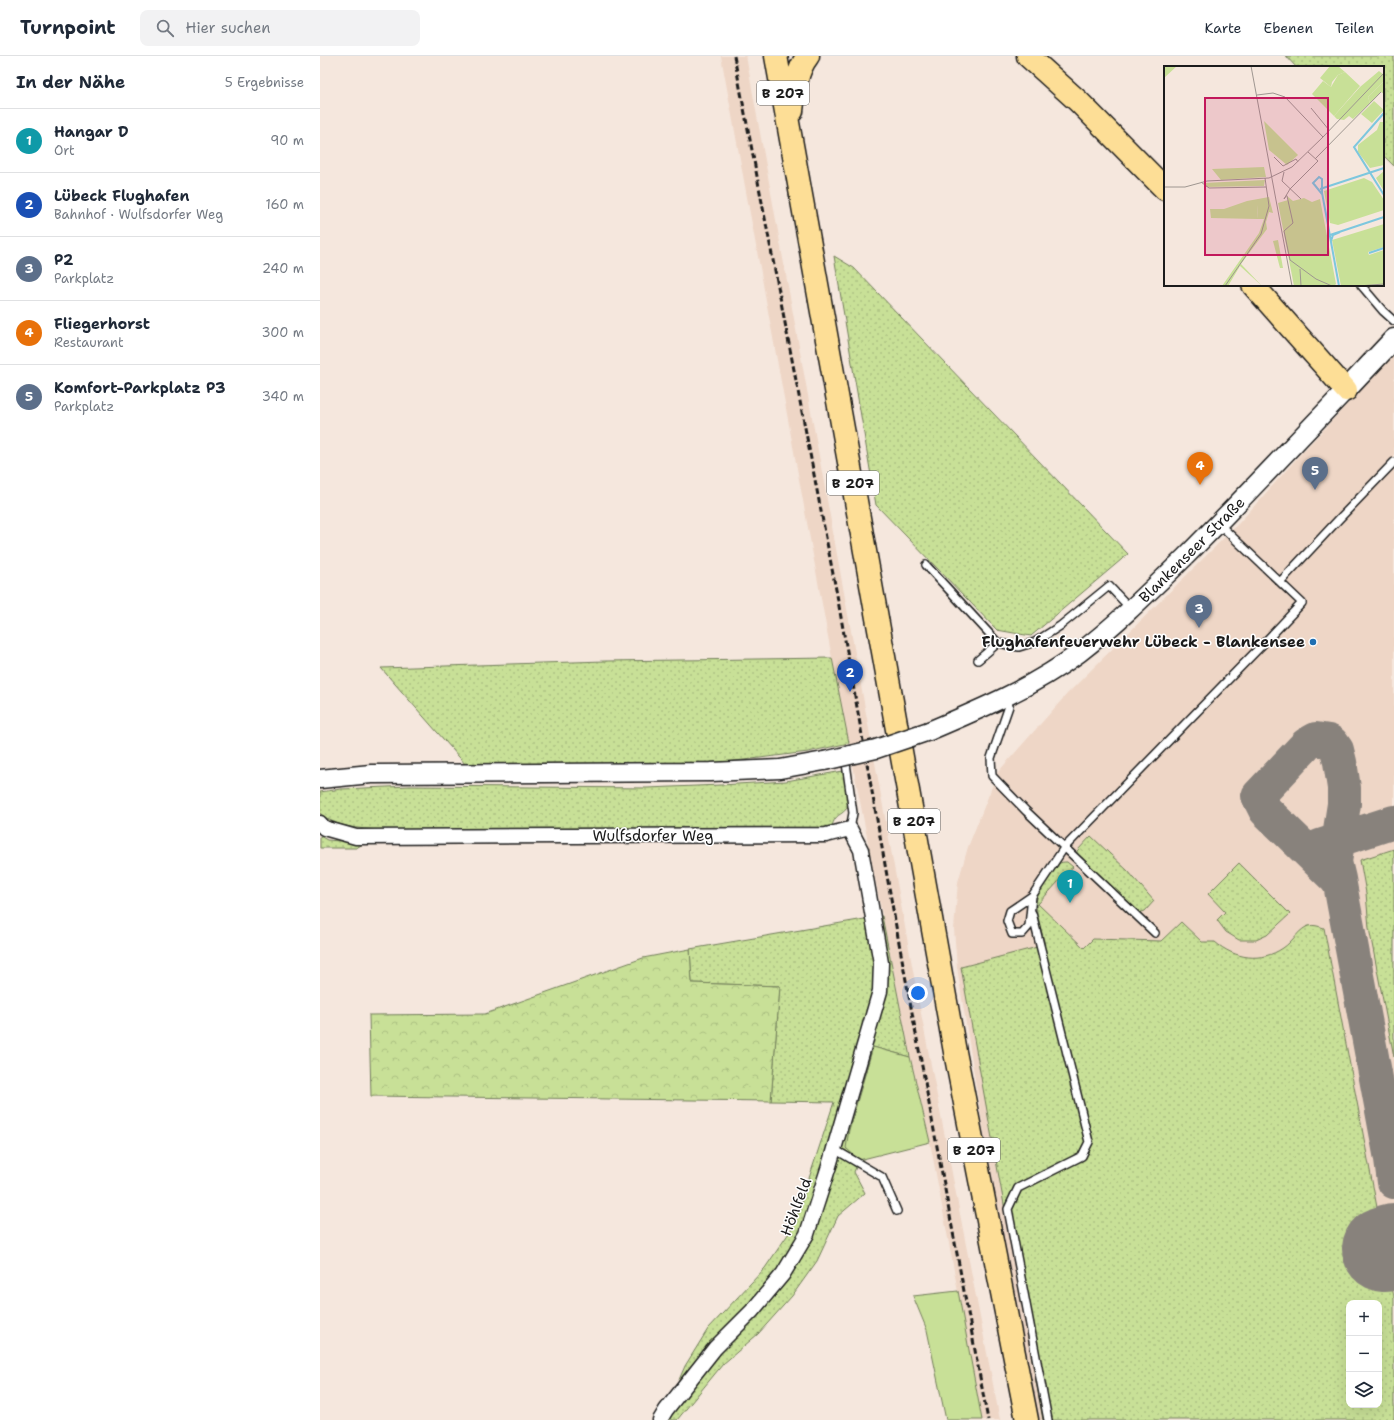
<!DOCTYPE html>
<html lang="de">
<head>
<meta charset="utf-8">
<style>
  :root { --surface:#fff; --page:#f2f2f3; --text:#1f2937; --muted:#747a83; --line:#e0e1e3; --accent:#1f6fb2 }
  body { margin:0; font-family:"Shantell Sans",sans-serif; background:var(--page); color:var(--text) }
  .controls { position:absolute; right:12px; bottom:12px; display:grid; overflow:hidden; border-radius:8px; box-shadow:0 4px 16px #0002 }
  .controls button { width:36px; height:36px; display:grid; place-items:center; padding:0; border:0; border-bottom:1px solid var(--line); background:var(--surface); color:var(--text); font:20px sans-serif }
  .you { position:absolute; left:598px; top:937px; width:14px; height:14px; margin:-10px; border:3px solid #fff; border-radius:50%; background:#1a73e8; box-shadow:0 0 0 6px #1a73e833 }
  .badge { display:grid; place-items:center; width:26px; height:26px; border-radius:50%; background:var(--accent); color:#fff; font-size:13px; font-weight:700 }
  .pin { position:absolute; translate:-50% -33px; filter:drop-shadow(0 1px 2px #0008) }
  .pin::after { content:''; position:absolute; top:21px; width:14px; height:12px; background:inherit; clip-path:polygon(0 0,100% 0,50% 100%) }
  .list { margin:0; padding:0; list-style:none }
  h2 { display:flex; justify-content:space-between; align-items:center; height:52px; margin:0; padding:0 16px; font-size:17px }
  h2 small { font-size:13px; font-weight:400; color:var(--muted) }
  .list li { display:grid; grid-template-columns:26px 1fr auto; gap:12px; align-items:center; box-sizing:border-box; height:64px; padding:0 16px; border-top:1px solid var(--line) }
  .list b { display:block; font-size:15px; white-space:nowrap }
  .list p { margin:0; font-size:13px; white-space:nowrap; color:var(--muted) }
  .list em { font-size:13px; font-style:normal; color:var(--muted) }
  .icon { flex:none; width:22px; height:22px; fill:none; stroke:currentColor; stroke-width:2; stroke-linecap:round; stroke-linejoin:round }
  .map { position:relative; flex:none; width:1074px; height:1364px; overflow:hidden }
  header { display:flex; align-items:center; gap:24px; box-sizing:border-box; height:56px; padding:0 20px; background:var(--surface); border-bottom:1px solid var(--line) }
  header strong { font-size:19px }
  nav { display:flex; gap:22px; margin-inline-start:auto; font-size:14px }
  .search { width:280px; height:36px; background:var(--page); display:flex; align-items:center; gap:10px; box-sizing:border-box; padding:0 14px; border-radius:8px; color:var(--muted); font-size:15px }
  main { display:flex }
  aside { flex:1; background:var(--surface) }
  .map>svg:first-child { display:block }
  .built { fill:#eed6c6; fill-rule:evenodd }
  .grass { fill:url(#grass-dots); stroke:#727e5a; fill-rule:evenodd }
  .forest { fill:url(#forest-crowns); stroke:#727e5a }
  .green { fill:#c8e097; stroke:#727e5a }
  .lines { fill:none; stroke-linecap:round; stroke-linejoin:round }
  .taxiway { stroke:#88827c; stroke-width:34 }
  .runway { stroke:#88827c; stroke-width:86 }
  .service-casing { stroke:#1c1c1c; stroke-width:10 }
  .minor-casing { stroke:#1c1c1c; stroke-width:17 }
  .tertiary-casing { stroke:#1c1c1c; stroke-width:21 }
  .secondary-casing { stroke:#1c1c1c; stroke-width:23 }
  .primary-casing { stroke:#1c1c1c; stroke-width:25 }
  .service { stroke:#fff; stroke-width:7 }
  .minor { stroke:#fff; stroke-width:14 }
  .tertiary { stroke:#fff; stroke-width:18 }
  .secondary { stroke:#fff; stroke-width:20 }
  .primary { stroke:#fdde96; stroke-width:22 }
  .rail { stroke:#1c1c1c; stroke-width:3; stroke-dasharray:6 3; stroke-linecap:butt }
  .tertiary-bridge-casing { stroke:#1c1c1c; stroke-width:21; stroke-linecap:butt }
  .tertiary-bridge { stroke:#fff; stroke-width:18 }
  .poi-dot { fill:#1f6fb2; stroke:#fff; stroke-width:1.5 }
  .labels { text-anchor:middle; stroke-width:3; stroke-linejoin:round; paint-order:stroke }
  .shield { fill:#fff; stroke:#606060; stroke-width:1 }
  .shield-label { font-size:14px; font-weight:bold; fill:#1c1c1c }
  .street-label { font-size:15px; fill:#1c1c1c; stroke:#fff }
  .poi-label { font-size:15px; font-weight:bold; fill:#1c1c1c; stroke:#fff; text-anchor:end }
  .inset-river { fill:none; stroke:#7dc7de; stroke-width:2 }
  .inset-road { fill:none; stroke:#9e9690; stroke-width:1 }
  .view { fill:#c2185b; fill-opacity:0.15; stroke:#c2185b; stroke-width:2 }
  .inset-edge { fill:none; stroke:#1c1c1c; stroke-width:2 }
</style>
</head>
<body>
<header>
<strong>Turnpoint</strong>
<div class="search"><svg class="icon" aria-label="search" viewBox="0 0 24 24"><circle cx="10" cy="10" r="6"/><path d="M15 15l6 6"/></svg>Hier suchen</div>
<nav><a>Karte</a><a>Ebenen</a><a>Teilen</a></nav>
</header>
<main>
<aside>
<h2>In der Nähe<small>5 Ergebnisse</small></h2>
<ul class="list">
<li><span class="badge" style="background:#0f9aa8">1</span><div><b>Hangar D</b><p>Ort</p></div><em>90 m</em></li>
<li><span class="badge" style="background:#1a4fb4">2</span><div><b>Lübeck Flughafen</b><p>Bahnhof · Wulfsdorfer Weg</p></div><em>160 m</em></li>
<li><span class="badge" style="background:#5c6f8a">3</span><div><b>P2</b><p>Parkplatz</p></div><em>240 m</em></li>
<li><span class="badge" style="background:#e8710a">4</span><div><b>Fliegerhorst</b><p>Restaurant</p></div><em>300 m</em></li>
<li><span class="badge" style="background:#5c6f8a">5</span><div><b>Komfort-Parkplatz P3</b><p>Parkplatz</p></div><em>340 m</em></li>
</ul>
</aside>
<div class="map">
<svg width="1074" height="1364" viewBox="0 0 1074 1364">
  <defs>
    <pattern id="grass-dots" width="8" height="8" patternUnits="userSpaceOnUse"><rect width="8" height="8" fill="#c8e097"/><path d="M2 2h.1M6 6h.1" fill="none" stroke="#abc082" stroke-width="1.8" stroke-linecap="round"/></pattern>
    <pattern id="forest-crowns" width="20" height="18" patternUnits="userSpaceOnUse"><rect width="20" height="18" fill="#c8e097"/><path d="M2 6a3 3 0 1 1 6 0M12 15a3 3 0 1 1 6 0" fill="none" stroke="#abc082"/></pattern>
  </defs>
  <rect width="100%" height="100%" fill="#f5e7dd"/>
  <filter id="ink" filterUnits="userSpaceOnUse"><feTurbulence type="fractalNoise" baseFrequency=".025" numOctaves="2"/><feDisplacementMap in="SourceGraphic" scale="8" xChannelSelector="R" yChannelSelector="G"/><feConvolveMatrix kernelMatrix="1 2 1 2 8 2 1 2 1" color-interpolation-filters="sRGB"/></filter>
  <g filter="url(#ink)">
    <path class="built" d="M401 0H426L598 942 680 1364H662L610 1086 590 1001 512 602Z
      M1074 298V1364H717L667 1099 637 911 634 873 638 826 648 791 678 716 747 638 919 467 979 400ZM1029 1247H1059V1349H1029Z"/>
    <path class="grass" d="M966 0H1074V110L1063 99V11H976Z
      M514 200 534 212 808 498 711 580 677 574 556 449Z
      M512 602 529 687 488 696 383 709 203 708 146 709 61 612 285 605Z
      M523 715 528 749C525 758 519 757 515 763 512 768 513 770 508 774H59C38 772 16 772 0 757V736L21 733 90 730 327 732 401 729 466 725Z
      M0 780 7 784 45 787 36 792H0Z
      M771 780 808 815 834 845 825 855 818 857 815 854 757 798V795Z
      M1074 793V1001L1049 872 1046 837 1040 804Z
      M747 806 753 811 749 814 718 848 764 892 773 883 841 885 861 866 882 886H895C915 903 941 907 963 892 972 886 977 876 986 871 992 868 998 870 1004 872L1074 1241V1364H723L641 911 725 889C723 880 715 853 716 846 718 836 730 813 738 808 741 806 744 806 747 806ZM1029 1247H1059V1349H1029Z
      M919 807 970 858 947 879 936 884H919L906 876 897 864 905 856 888 838Z
      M562 860 590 1001 553 991 534 1052 539 1104 534 1116 545 1137 518 1160 497 1205 472 1240 438 1278 403 1308 357 1364H340L346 1354 365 1310 388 1273 445 1212 473 1171 514 1046 451 1045 460 930 372 927 370 893Z"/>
    <path class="forest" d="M370 893 372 927 460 930 451 1045 51 1040 49 959 165 958 323 902Z"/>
    <path class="green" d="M553 991 590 1001 610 1086 539 1104 526 1092 529 1074Z
      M638 1235 662 1364H626L607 1274 593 1240Z"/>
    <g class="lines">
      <path class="taxiway" d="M1000 790 1074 766
        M1020 829 1016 823 945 754 938 740 987 688 996 683 1009 685 1012 687 1017 694 1020 706 1024 732V748L1015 806 1019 823 1071 1103 1074 1126"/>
      <path class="runway" d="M1065 1193 1074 1190"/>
      <g class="service-casing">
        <path id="service" d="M1041 229 1063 255 1074 265
          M606 509 678 587 699 591 715 586 740 570 789 530 810 552
          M960 526 1019 463 1074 406
          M658 604 678 587
          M686 641 689 650 671 702 672 720 706 755 835 877
          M525 700 533 757 530 773
          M712 840 690 855 687 865 692 878H702L709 870 712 840 744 792 944 587 982 547 899 468
          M712 857 769 1086 762 1100 698 1132 688 1153 728 1364
          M514 1093 562 1121 577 1155"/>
      </g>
      <g class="minor-casing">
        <path id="minor" d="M0 767 4 772 36 781 506 779 530 773 541 794 561 907 560 935 509 1110 487 1178 463 1218 432 1255 395 1292 346 1354 340 1364"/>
      </g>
      <g class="tertiary-casing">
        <path id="tertiary" d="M609 675C661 653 713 631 759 597 797 568 830 535 864 502 919 447 972 390 1026 334
          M0 723 51 718 391 716 460 713 504 705"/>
      </g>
      <g class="secondary-casing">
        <path id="secondary" d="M1026 334 1074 283"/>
      </g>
      <g class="primary-casing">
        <path id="primary" d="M456 0 635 996 707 1364
          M708 0 758 45 845 133
          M472 55C474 37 476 15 488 0
          M933 229 1026 334"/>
      </g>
      <use href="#service" class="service"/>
      <use href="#minor" class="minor"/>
      <use href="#tertiary" class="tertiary"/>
      <use href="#secondary" class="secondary"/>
      <use href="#primary" class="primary"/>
      <path class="rail" d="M414 0 517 539 577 876 668 1364"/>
      <g class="tertiary-bridge-casing">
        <path id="tertiary-bridge" d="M504 705 556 693 609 675"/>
      </g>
      <use href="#tertiary-bridge" class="tertiary-bridge"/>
    </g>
  </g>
  <circle class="poi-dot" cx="993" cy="586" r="4"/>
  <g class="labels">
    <g class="shield">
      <rect x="437" y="25" width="52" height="24" rx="3"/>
      <rect x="507" y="415" width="52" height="24" rx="3"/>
      <rect x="568" y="753" width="52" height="24" rx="3"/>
      <rect x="628" y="1082" width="52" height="24" rx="3"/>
    </g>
    <g class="shield-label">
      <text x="463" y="42">B 207</text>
      <text x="533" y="432">B 207</text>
      <text x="594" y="770">B 207</text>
      <text x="654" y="1099">B 207</text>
    </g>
    <g class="street-label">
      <text transform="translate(872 494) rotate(-45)" y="5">Blankenseer Straße</text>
      <text x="333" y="785">Wulfsdorfer Weg</text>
      <text transform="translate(476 1151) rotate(-69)" y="5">Höhlfeld</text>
    </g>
    <g class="poi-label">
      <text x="985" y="591">Flughafenfeuerwehr Lübeck - Blankensee</text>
    </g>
  </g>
  <g transform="translate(844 10)">
    <rect width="220" height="220" fill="#f5e7dd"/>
    <path d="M0 0H13L0 12ZM181 6 196 20 170 50 148 28 159 15 167 21 174 9ZM220 15V28L217 26 206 37 204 31ZM210 35 220 44 208 57 197 48ZM100 55 134 89 123 99 105 84ZM216 56H220V99L206 102 194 86V79L213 64ZM100 101 102 111 57 114 48 103ZM220 105V125L212 112ZM200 112 208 116 220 134V144L174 159 166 157 160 125ZM101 114 100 120 42 121 40 117ZM127 125 123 130 129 135 140 132 148 136 156 133 172 218 170 220H130L114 137 124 134 123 130ZM105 131 109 147 105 146 102 156 103 163 77 198 98 220 76 200 64 220H58L95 167 100 153H93L94 139H83V135ZM220 158V181L204 186 205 189 220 184V220H177L168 174Z" fill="#c8e097"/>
    <path d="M166 0H174L181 6 174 9 168 16 167 21 156 12ZM215 5 220 9V15L204 31 206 37 189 53 185 50 180 54 173 53 170 50 196 21ZM83 135 84 139H94L93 153 47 152 46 143H60Z" fill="#c8e097"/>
    <path d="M114 174 119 202H116L109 175Z" fill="#c8e097"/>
    <path class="inset-river" d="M220 47 190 81 220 129M156 123 220 102M158 128 149 117 155 111 158 113V127L164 159 167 176 175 220M163 170 220 151M167 175 169 169 176 166M205 187 220 182"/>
    <path class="inset-road" d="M87 0 128 220M93 29 109 27 121 31 159 71 220 7M147 42 165 64M110 91 119 100 132 93 134 96M151 93 217 26M120 106 118 115 137 133M37 116 45 122 102 121M0 121H21L43 115 105 112 128 101 159 71M123 129 120 133 126 123 154 95 144 86M123 130 129 157 120 165 126 194 152 213 168 220M136 203 137 220M61 220 97 168 105 140 101 112M194 220 220 218"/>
    <path class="view" d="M41 32H164V189H41Z"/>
    <rect width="220" height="220" class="inset-edge"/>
  </g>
</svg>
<div class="controls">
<button>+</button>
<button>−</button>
<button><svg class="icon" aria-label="layers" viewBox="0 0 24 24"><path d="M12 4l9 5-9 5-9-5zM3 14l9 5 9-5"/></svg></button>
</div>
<div class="you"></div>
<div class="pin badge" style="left:750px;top:847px;background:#0f9aa8">1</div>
<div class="pin badge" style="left:530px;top:636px;background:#1a4fb4">2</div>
<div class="pin badge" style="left:879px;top:572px;background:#5c6f8a">3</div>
<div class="pin badge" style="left:880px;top:429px;background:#e8710a">4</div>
<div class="pin badge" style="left:995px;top:434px;background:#5c6f8a">5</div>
</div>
</main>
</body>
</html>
